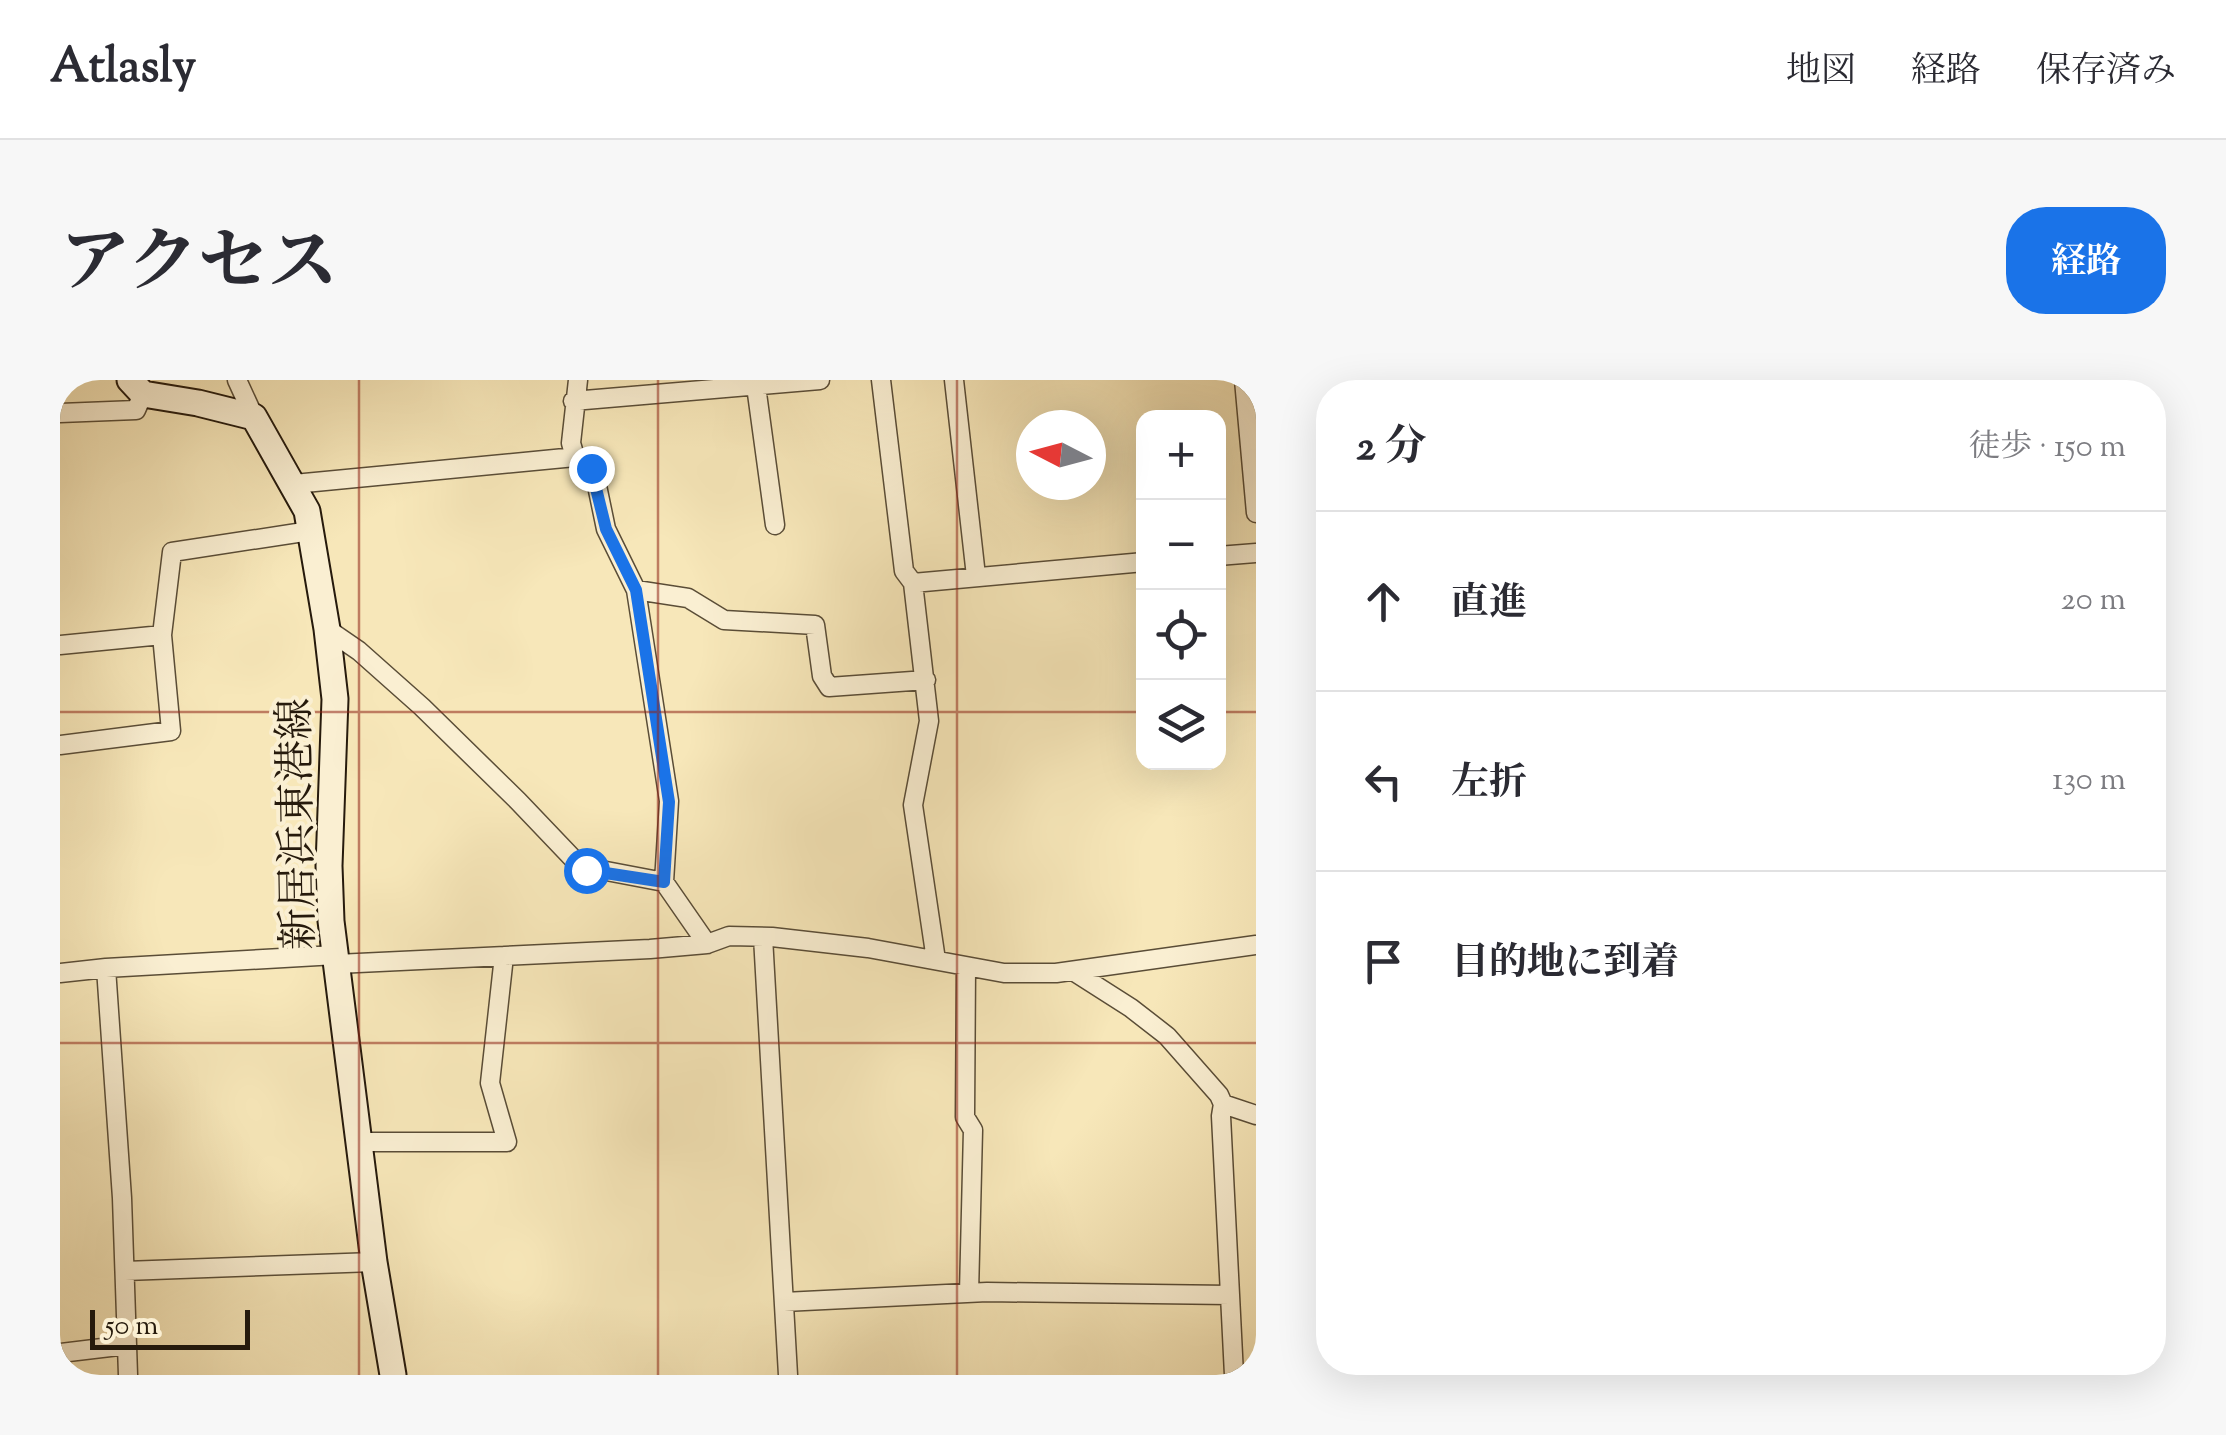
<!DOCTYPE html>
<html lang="ja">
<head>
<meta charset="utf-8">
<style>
  :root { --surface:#fff; --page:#f7f7f7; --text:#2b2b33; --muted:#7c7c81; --line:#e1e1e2; --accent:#1a73e8 }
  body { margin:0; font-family:"Sorts Mill Goudy","Noto Serif JP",serif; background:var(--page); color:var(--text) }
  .controls { position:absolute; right:30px; top:30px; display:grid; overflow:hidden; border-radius:20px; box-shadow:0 10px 40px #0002 }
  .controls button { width:90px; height:90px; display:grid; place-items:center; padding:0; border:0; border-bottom:2px solid var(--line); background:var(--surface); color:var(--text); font:50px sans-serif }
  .compass { position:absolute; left:956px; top:30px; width:90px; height:90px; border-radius:50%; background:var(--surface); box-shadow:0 10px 40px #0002; rotate:276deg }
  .scale { position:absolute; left:30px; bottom:25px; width:160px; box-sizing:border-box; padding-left:10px; border:5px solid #261a0c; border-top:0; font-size:28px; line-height:35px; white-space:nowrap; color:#261a0c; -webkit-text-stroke:8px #faefd2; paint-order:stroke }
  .stop { position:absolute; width:30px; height:30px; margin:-22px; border:8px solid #1a73e8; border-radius:50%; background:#fff }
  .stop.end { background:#1a73e8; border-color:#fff; box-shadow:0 2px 10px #0008 }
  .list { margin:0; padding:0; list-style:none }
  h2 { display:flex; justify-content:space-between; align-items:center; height:130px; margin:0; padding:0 40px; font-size:42px }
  h2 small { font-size:32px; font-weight:400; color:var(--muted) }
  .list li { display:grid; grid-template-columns:65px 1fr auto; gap:30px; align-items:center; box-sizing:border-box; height:180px; padding:0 40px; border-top:2px solid var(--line) }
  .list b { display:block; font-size:38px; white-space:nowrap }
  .list em { font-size:32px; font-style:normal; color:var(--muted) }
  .icon { flex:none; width:55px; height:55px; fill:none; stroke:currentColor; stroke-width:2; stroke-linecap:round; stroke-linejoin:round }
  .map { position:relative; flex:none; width:1196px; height:995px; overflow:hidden; border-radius:40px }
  header { display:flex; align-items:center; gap:60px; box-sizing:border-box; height:140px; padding:0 50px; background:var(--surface); border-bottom:2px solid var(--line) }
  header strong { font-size:48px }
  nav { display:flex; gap:55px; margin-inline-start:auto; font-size:35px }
  .intro { display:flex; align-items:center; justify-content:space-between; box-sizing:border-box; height:240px; padding:0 60px }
  h1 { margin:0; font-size:70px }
  .button { padding:25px 45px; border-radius:40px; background:var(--accent); color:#fff; font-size:35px; font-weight:700 }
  main { display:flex; gap:60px; padding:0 60px }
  aside { flex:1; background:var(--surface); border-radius:40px; box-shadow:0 10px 40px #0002 }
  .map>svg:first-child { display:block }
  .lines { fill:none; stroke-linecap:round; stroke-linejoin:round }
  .minor-casing { stroke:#5a4d37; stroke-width:21 }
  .secondary-casing { stroke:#261a0c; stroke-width:29 }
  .minor { stroke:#faefd2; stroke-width:18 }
  .secondary { stroke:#faefd2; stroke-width:25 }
  .route { stroke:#1a73e8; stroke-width:12 }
  .grid { fill:none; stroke:#8f2418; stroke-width:2.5; stroke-opacity:0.55 }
  .labels { text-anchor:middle; stroke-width:8; stroke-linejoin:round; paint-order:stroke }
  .street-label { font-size:42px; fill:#261a0c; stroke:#faefd2 }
</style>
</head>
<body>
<header>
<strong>Atlasly</strong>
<nav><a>地図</a><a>経路</a><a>保存済み</a></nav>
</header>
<div class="intro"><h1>アクセス</h1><a class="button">経路</a></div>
<main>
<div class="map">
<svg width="1196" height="995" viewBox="0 0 1196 995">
  <rect width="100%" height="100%" fill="#f7e7b9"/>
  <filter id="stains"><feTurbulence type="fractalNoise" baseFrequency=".002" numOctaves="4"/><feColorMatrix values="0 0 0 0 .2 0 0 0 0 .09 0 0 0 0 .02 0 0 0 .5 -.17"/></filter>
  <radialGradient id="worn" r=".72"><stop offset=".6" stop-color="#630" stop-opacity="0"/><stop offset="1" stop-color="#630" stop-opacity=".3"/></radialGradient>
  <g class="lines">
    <g class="minor-casing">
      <path id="minor" d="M177 0 194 37
        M518 0 511 63 515 77 531 88 535 96 546 149 576 210 609 421 604 502
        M821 0 844 191 853 203
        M894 0 916 196
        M1184 0 1196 133
        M696 6 715 145
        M513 21 760 0
        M0 33 76 30 83 14
        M234 104 515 77
        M1158 176 1196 173
        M576 210 628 218 664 240 755 245 762 296 769 307 866 300
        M267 249 299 271 362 327 458 421 520 486 604 502 647 564
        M0 265 102 255 112 172 250 151
        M0 365 111 351 102 255
        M703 557 728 995
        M876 580 853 425 869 341 853 203 1084 182
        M277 584 590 569 647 564 669 556 712 557 808 568 944 593H996L1196 565
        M906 587 905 737 913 750 909 913
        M46 588 62 818 68 995
        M0 593 46 588 276 575
        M1163 724 1196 735
        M299 762H447L430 703 444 576
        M65 891 314 882
        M1170 915 1174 995
        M724 922 927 912 1170 915 1161 736 1163 724 1159 715 1107 656 1071 628 1013 591
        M0 973 67 965"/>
    </g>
    <g class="secondary-casing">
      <path id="secondary" d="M70 0 83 14 138 23 194 37 247 131 267 249 275 319 269 486 271 541 314 882 333 995"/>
    </g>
    <use href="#minor" class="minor"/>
    <use href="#secondary" class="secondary"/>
  </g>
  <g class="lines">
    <path class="route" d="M526 490 604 502 609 422 576 210 546 149 531 88"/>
  </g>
  <path class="grid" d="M299 0V995M598 0V995M897 0V995M0 332H1084M1158 332H1196M0 663H1196"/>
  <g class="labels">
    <g class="street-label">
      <text transform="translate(235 444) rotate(-91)" y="15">新居浜東港線</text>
    </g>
  </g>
  <rect width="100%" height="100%" filter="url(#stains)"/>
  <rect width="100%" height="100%" fill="url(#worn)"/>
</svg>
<div class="controls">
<button>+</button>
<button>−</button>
<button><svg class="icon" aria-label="locate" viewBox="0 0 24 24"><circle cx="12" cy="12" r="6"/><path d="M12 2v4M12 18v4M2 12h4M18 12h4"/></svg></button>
<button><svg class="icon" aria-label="layers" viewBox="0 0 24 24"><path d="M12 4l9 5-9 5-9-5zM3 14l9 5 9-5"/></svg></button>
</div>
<svg class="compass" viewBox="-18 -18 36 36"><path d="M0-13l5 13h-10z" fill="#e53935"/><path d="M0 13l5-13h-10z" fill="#7c7c81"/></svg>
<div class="scale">50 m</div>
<div class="stop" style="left:526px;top:490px"></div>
<div class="stop end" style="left:531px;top:88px"></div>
</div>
<aside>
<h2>2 分<small>徒歩 · 150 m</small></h2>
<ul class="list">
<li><svg class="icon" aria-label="ahead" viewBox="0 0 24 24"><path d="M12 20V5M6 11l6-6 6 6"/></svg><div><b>直進</b></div><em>20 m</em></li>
<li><svg class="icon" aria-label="left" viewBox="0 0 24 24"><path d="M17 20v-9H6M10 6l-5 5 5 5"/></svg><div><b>左折</b></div><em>130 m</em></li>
<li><svg class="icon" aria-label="arrive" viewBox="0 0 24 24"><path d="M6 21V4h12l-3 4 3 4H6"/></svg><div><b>目的地に到着</b></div></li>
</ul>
</aside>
</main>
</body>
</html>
